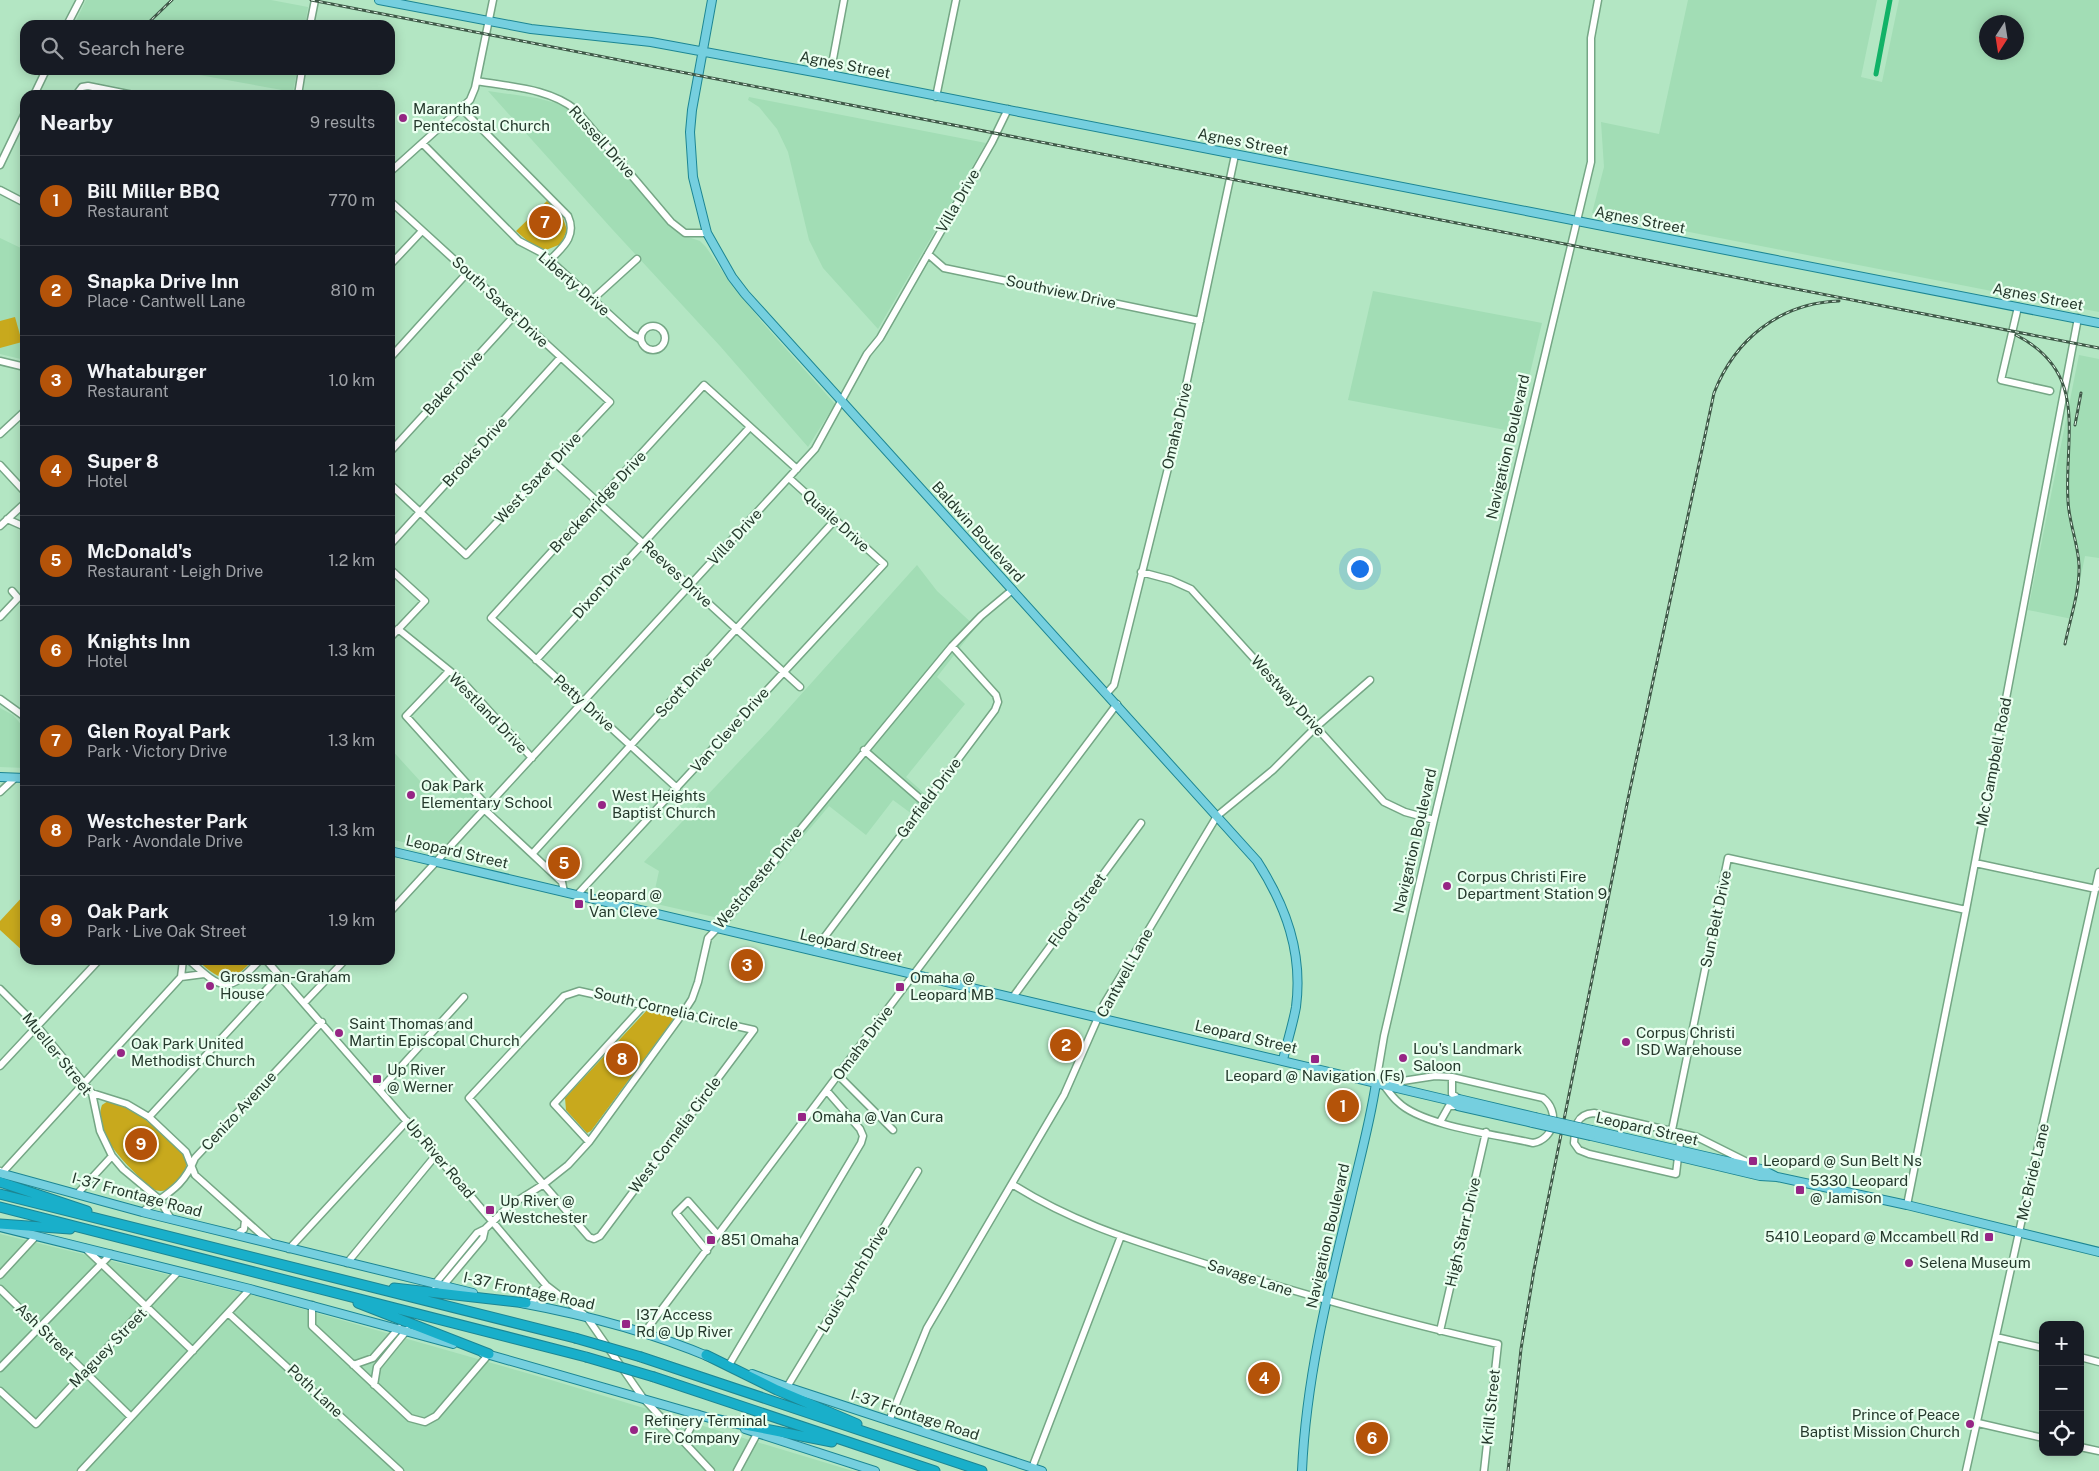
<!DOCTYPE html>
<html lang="en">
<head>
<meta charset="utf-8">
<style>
  :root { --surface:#171b24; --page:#20242c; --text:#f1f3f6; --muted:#9ea1a6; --line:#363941; --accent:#b45309 }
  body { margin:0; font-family:"Public Sans",sans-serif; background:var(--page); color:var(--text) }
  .controls { position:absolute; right:15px; bottom:15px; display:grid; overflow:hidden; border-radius:10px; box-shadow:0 2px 12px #0003 }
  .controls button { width:45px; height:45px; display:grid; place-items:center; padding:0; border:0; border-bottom:1px solid var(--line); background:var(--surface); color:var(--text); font:25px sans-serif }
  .compass { position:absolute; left:1979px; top:15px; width:45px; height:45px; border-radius:50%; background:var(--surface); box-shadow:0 2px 12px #0003; rotate:192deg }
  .you { position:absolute; left:1359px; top:568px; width:18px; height:18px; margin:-12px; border:4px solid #fff; border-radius:50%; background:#1a73e8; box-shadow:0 0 0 8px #1a73e833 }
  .badge { display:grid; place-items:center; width:32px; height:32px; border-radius:50%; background:var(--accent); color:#fff; font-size:16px; font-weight:700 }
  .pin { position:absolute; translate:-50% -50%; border:2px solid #fff; box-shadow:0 1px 5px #0006 }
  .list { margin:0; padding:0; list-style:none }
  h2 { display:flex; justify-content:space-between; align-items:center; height:65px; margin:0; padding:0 20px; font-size:21px }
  h2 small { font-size:16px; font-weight:400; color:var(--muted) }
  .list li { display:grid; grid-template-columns:32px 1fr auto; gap:15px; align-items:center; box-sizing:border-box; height:90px; padding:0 20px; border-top:1px solid var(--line) }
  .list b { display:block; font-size:19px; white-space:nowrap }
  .list p { margin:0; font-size:16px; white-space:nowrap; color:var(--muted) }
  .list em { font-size:16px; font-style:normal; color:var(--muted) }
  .icon { flex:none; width:28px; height:28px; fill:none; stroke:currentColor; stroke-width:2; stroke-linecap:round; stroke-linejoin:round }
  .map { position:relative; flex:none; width:2099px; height:1471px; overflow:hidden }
  .search { position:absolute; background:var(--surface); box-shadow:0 2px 12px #0003; left:20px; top:20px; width:375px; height:55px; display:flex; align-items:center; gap:12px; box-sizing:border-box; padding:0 18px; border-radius:15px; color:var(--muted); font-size:19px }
  .panel { position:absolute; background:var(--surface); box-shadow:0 2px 12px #0003; left:20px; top:90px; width:375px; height:875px; border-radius:15px }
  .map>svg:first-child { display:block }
  .built { fill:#a2ddb5; fill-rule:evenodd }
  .green { fill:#c8a91d }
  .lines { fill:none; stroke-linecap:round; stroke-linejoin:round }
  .canal { stroke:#11b267; stroke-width:5 }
  .minor-casing { stroke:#75a685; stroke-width:9 }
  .major-casing { stroke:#1d8693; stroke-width:10 }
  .highway-casing { stroke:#1d8693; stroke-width:11 }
  .minor { stroke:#fff; stroke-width:6 }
  .major { stroke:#75cfdf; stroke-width:8 }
  .highway { stroke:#19afca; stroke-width:9 }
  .rail-casing { stroke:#3f5948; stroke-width:3 }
  .rail { stroke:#eafff0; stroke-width:1; stroke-dasharray:4; stroke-linecap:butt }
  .major-bridge-casing { stroke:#1d8693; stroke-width:10; stroke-linecap:butt }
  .highway-bridge-casing { stroke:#1d8693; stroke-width:11; stroke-linecap:butt }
  .major-bridge { stroke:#75cfdf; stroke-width:8 }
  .highway-bridge { stroke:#19afca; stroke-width:9 }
  .poi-dot { fill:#962685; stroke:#eafff0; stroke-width:2 }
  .labels { text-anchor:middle; stroke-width:4.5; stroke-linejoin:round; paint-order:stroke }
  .street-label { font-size:15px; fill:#25392c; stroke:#eafff0 }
  .poi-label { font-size:15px; fill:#25392c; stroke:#eafff0; text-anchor:start }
</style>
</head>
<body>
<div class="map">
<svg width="2099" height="1471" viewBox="0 0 2099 1471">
  <rect width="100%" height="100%" fill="#b3e6c3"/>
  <path class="built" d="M86 0H271L308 7 305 25H74Z
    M1688 0H1877L1861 77 1882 82 1899 0H2099V312L1592 213 1604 167 1601 122 1659 134ZM1986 22H2016V52H1986Z
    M172 70H297L293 92Z
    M488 91 537 98 563 105 583 123 679 234 700 241 706 247 727 278 762 322 835 404 808 447 720 346 612 229Z
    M749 97 986 143 878 329 823 268 809 240 788 152 777 129 759 107 748 100Z
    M0 238 25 250V360L0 354Z
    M1373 291 1542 323 1516 432 1348 400Z
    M2079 355 2099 359V558L2085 556 2072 619 2028 610Z
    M917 565 937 591 976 627 937 677 965 704 906 777 925 794 912 814 893 800 866 835 829 806 732 921 652 903 659 871 644 862 771 728Z
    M0 708 13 715 25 729V768L0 767Z
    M390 748 440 803 463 786 481 807 439 851 390 839Z
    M0 1234 264 1298 551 1380 853 1471H0Z"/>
  <path class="green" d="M548 200 562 215 567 230 561 244 546 250 531 244 516 231Z
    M15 317 22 342 0 348V321Z
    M25 894V953L0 930V921Z
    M197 960H253C229 986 222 982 197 960Z
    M648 1009 672 1015 673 1020 591 1131 587 1133 566 1110 565 1098Z
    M108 1101C140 1110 160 1131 184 1154 194 1172 170 1200 151 1188 132 1170 91 1135 102 1105Z"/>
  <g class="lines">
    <path class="canal" d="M1876 74 1890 0"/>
    <g class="minor-casing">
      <path id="minor" d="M67 25 80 0
        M310 25 315 0
        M830 75 844 0
        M477 81C510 87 549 88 576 110L671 222 685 233H707
        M34 95 46 70
        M76 95 82 87 88 86 133 95
        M298 95 302 70
        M936 97 956 0
        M461 108 568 216C577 236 563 247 550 260
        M423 144 519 241 542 253 631 334 640 339
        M0 165 25 113
        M390 172 470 100 475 88 493 0
        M0 190 25 203
        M390 201 610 402 466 555 390 484
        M928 254 944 268 1200 321
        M390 265 422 231
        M593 299 637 259
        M2018 307 2001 380 2050 391
        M641 338a12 12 0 1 1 24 0a12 12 0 1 1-24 0Z
        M390 358 468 272
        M0 361 25 367
        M0 434 25 411
        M390 452 515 315
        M553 461 800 687
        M0 465 25 492
        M7 519 25 527
        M0 526 25 503
        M390 545 560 358
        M390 569 425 601 390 638
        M1141 572 1171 580 1191 589 1384 802 1405 812 1434 820
        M0 617 18 598 12 591
        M398 629 461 680 532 758
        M536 660 750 427
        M449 671 406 716 488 807
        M1107 693 1114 685 1171 456 1235 155
        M0 699 25 717
        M864 750 925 803
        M677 788 491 618 704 385 797 469
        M0 792 15 778
        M485 810 562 882 564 892
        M533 853 835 520
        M1975 863 2096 889
        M577 895 884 564 789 478
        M390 912 815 449 867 354 880 338 992 142 1008 109
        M814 951 995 710 998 702 996 695 952 646
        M189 960C223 991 228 994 260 960
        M266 960 436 1155 546 1285 586 1316 643 1398 711 1471
        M181 977 183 960
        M0 989 37 1026 92 1093 100 1131 112 1156 123 1169 159 1199 171 1219
        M579 991 754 1030 600 1236 594 1239 589 1237 469 1098 564 996Z
        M1013 997 1141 823
        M305 1002 345 960
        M0 1066 99 960
        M839 1076 893 1130
        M1435 1076 1452 1077 1543 1098C1560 1111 1555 1139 1533 1143 1499 1135 1422 1126 1398 1102 1392 1097 1388 1090 1383 1084Z
        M1452 1077V1094L1459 1099
        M1376 1083 1384 1036 1434 820 1591 162V38L1598 0
        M380 1090 464 997
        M92 1093 127 1104 149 1117 186 1152 195 1175 272 1244
        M149 1117 280 975
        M1440 1122 1449 1106H1458
        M1672 1130 1728 858 1966 910
        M589 1142 554 1104 645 1004
        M1679 1151 1681 1133
        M1678 1157 1676 1174 1589 1154 1579 1150 1574 1143C1575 1127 1576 1114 1594 1113L1697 1137 1753 1165
        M0 1171 2 1173 181 977 204 974
        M1012 1184C1078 1226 1142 1243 1215 1267 1309 1296 1402 1323 1498 1344L1484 1471
        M78 1193 112 1156
        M1907 1205 1966 910 2078 318
        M142 1212C167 1193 183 1188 195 1158L322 1022
        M236 1235 244 1229 245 1220
        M85 1248 193 1351
        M289 1249 407 1121
        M707 1251 676 1213 688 1201 718 1235
        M347 1263 436 1155
        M0 1275 36 1236
        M434 1285 477 1233 485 1229 509 1206 544 1184 568 1165 589 1142 683 1013 692 999 698 982 708 938 728 917 952 646 981 616 1011 591
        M442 1287 483 1238 485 1229
        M0 1289 131 1417
        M531 1304 546 1285
        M312 1305V1326L410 1418 425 1422 436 1416 489 1354
        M228 1313 400 1471
        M1440 1331 1486 1132
        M644 1333 1117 704
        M1996 1337 2043 1348
        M2080 1357 2099 1362
        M353 1365 373 1358 399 1328
        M729 1365 861 1143 863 1136 860 1129 827 1091
        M0 1368 111 1254
        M374 1385 377 1367 407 1330
        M787 1387 918 1171
        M0 1391 36 1424 178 1272
        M889 1421 927 1328 1064 1095 1104 1004 1217 816 1273 770 1316 727 1370 680
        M1978 1423 2043 1438
        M684 1440 698 1414
        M2080 1447 2099 1451
        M1032 1468 1121 1236
        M81 1471 250 1289
        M737 1471 758 1432
        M1966 1471 2099 872"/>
    </g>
    <g class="major-casing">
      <path id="major" d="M379 0 531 29 651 42 830 75 2099 323
        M712 0 692 110 690 132 693 177 707 233 732 277 745 294 1257 861C1286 906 1303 953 1296 1007 1293 1024 1287 1042 1283 1060
        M0 777 25 778
        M390 851 1452 1101 1458 1106 1533 1123
        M1452 1101 1459 1099 1535 1117
        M1592 1130 1761 1169 1775 1176
        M1591 1136 1760 1176 1777 1177 1907 1205 2099 1252
        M0 1173 142 1212 473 1293
        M0 1227 250 1289 453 1344
        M521 1303C586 1315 651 1332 712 1358
        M483 1353 720 1421
        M752 1374 787 1387 1042 1471
        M745 1429 875 1471
        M1302 1471C1306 1379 1328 1291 1350 1201 1359 1162 1370 1123 1376 1083"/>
    </g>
    <g class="highway-casing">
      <path id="highway" d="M0 1182 87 1211
        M0 1194 575 1338
        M0 1207 586 1357
        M0 1224 70 1229
        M394 1288 526 1303
        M358 1303 489 1354
        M706 1355 777 1390 857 1424
        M641 1357 982 1471
        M654 1377 935 1471
        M714 1419 832 1442"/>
    </g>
    <use href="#minor" class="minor"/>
    <use href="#major" class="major"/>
    <use href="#highway" class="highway"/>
    <g class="rail-casing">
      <path id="rail" d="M311 0 2099 348
        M146 25 172 0
        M2016 335C2090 373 2064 436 2068 501 2069 523 2078 543 2079 565 2080 591 2070 619 2065 644
        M2075 425 2081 393
        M1508 1471 1521 1349 1534 1270 1628 799 1714 393C1735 339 1780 303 1839 301"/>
    </g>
    <use href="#rail" class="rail"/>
    <g class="major-bridge-casing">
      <path id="major-bridge" d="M1535 1117 1592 1130
        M1533 1123 1591 1136"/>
    </g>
    <g class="highway-bridge-casing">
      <path id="highway-bridge" d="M575 1338 641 1357
        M586 1357 654 1377"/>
    </g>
    <use href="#major-bridge" class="major-bridge"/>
    <use href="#highway-bridge" class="highway-bridge"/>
  </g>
  <g class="poi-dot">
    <circle cx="403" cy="118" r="5"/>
    <circle cx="411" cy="795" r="5"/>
    <circle cx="602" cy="805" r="5"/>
    <circle cx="1447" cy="886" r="5"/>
    <rect x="574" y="899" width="10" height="10" rx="2.5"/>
    <circle cx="210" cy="986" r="5"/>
    <rect x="895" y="982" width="10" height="10" rx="2.5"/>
    <circle cx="339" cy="1033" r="5"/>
    <circle cx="1626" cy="1042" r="5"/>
    <circle cx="121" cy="1053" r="5"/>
    <circle cx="1403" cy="1058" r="5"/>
    <rect x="1310" y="1054" width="10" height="10" rx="2.5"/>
    <rect x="372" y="1074" width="10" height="10" rx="2.5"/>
    <rect x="797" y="1112" width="10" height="10" rx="2.5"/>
    <rect x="1748" y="1156" width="10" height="10" rx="2.5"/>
    <rect x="1795" y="1185" width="10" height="10" rx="2.5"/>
    <rect x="485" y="1205" width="10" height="10" rx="2.5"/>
    <rect x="1984" y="1232" width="10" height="10" rx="2.5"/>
    <rect x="706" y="1235" width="10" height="10" rx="2.5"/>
    <circle cx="1909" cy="1263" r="5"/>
    <rect x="621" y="1319" width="10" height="10" rx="2.5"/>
    <circle cx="1970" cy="1424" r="5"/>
    <circle cx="634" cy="1430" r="5"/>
  </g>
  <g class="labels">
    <g class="street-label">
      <text transform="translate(845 65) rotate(11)" y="5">Agnes Street</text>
      <text transform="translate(602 142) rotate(48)" y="5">Russell Drive</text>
      <text transform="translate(1243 142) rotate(11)" y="5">Agnes Street</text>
      <text transform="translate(958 201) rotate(-60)" y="5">Villa Drive</text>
      <text transform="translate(1640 220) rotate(11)" y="5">Agnes Street</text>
      <text transform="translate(574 284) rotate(41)" y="5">Liberty Drive</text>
      <text transform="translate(1061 292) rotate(12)" y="5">Southview Drive</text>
      <text transform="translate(2038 297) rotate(11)" y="5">Agnes Street</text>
      <text transform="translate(500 302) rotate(43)" y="5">South Saxet Drive</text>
      <text transform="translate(453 383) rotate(-48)" y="5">Baker Drive</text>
      <text transform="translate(1177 426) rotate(-77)" y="5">Omaha Drive</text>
      <text transform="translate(1508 447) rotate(-77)" y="5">Navigation Boulevard</text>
      <text transform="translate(475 452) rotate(-48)" y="5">Brooks Drive</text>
      <text transform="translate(538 478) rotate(-47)" y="5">West Saxet Drive</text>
      <text transform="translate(598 502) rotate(-47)" y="5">Breckenridge Drive</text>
      <text transform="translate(836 521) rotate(42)" y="5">Quaile Drive</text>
      <text transform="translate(978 532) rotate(48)" y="5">Baldwin Boulevard</text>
      <text transform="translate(735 537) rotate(-47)" y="5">Villa Drive</text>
      <text transform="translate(677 574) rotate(43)" y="5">Reeves Drive</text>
      <text transform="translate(602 587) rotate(-48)" y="5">Dixon Drive</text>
      <text transform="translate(684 687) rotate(-48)" y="5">Scott Drive</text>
      <text transform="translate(1288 696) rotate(48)" y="5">Westway Drive</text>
      <text transform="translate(584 703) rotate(42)" y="5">Petty Drive</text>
      <text transform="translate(488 713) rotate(46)" y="5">Westland Drive</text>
      <text transform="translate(730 730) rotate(-48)" y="5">Van Cleve Drive</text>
      <text transform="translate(1994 762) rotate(-79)" y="5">Mc Campbell Road</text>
      <text transform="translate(929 798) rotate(-53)" y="5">Garfield Drive</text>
      <text transform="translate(1415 841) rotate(-77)" y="5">Navigation Boulevard</text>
      <text transform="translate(457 852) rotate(13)" y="5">Leopard Street</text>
      <text transform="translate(758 878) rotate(-50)" y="5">Westchester Drive</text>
      <text transform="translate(1077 910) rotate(-54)" y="5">Flood Street</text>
      <text transform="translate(1716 919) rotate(-78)" y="5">Sun Belt Drive</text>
      <text transform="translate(851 946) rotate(13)" y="5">Leopard Street</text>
      <text transform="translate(1125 973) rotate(-61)" y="5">Cantwell Lane</text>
      <text transform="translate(666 1009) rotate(13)" y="5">South Cornelia Circle</text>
      <text transform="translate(1246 1037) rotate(13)" y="5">Leopard Street</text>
      <text transform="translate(863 1043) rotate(-53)" y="5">Omaha Drive</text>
      <text transform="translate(57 1054) rotate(51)" y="5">Mueller Street</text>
      <text transform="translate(239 1111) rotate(-47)" y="5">Cenizo Avenue</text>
      <text transform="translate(1647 1129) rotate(13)" y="5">Leopard Street</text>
      <text transform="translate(675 1135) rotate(-53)" y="5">West Cornelia Circle</text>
      <text transform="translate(440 1159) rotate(50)" y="5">Up River Road</text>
      <text transform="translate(2033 1172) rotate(-77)" y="5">Mc Bride Lane</text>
      <text transform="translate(137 1195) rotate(15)" y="5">I-37 Frontage Road</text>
      <text transform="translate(1463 1232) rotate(-77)" y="5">High Starr Drive</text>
      <text transform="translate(1328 1236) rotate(-77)" y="5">Navigation Boulevard</text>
      <text transform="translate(1250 1278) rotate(18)" y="5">Savage Lane</text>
      <text transform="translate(853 1279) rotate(-59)" y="5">Louis Lynch Drive</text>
      <text transform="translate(529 1291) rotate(12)" y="5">I-37 Frontage Road</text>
      <text transform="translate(45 1332) rotate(44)" y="5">Ash Street</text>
      <text transform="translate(108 1348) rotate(-46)" y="5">Maguey Street</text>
      <text transform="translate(315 1391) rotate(43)" y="5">Poth Lane</text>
      <text transform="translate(1491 1407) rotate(-84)" y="5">Krill Street</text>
      <text transform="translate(915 1415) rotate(18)" y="5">I-37 Frontage Road</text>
    </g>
    <g class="poi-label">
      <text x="413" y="114">Marantha<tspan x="413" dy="17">Pentecostal Church</tspan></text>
      <text x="421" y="791">Oak Park<tspan x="421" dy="17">Elementary School</tspan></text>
      <text x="612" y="801">West Heights<tspan x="612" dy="17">Baptist Church</tspan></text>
      <text x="1457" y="882">Corpus Christi Fire<tspan x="1457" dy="17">Department Station 9</tspan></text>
      <text x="589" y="900">Leopard @<tspan x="589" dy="17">Van Cleve</tspan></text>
      <text x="220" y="982">Grossman-Graham<tspan x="220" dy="17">House</tspan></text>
      <text x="910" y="983">Omaha @<tspan x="910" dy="17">Leopard MB</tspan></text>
      <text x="349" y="1029">Saint Thomas and<tspan x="349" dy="17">Martin Episcopal Church</tspan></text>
      <text x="1636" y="1038">Corpus Christi<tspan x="1636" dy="17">ISD Warehouse</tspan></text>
      <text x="131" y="1049">Oak Park United<tspan x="131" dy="17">Methodist Church</tspan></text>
      <text x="1413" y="1054">Lou's Landmark<tspan x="1413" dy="17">Saloon</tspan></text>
      <text x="387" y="1075">Up River<tspan x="387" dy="17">@ Werner</tspan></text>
      <text x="1315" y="1081" text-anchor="middle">Leopard @ Navigation (Fs)</text>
      <text x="812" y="1122">Omaha @ Van Cura</text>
      <text x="1763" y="1166">Leopard @ Sun Belt Ns</text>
      <text x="1810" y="1186">5330 Leopard<tspan x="1810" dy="17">@ Jamison</tspan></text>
      <text x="500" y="1206">Up River @<tspan x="500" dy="17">Westchester</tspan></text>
      <text x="1979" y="1242" text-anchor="end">5410 Leopard @ Mccambell Rd</text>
      <text x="721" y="1245">851 Omaha</text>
      <text x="1919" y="1268">Selena Museum</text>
      <text x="636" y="1320">I37 Access<tspan x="636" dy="17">Rd @ Up River</tspan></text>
      <text x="1960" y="1420" text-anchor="end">Prince of Peace<tspan x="1960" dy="17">Baptist Mission Church</tspan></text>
      <text x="644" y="1426">Refinery Terminal<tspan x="644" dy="17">Fire Company</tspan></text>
    </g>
  </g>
</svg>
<div class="controls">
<button>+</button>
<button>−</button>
<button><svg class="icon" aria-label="locate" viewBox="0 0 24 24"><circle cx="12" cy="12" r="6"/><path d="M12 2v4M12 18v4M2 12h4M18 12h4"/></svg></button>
</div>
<svg class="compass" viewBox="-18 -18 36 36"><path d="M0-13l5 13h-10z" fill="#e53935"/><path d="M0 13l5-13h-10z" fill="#9ea1a6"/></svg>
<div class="you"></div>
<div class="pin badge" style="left:1343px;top:1106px">1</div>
<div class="pin badge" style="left:1066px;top:1045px">2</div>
<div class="pin badge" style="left:747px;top:965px">3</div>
<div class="pin badge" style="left:1264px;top:1378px">4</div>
<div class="pin badge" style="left:564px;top:863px">5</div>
<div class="pin badge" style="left:1372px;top:1438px">6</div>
<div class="pin badge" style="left:545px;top:222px">7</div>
<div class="pin badge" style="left:622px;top:1059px">8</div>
<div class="pin badge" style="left:141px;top:1144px">9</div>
<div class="search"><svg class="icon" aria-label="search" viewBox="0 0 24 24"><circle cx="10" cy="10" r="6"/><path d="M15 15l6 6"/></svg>Search here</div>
<section class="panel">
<h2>Nearby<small>9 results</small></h2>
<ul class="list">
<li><span class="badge">1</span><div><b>Bill Miller BBQ</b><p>Restaurant</p></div><em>770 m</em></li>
<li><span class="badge">2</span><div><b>Snapka Drive Inn</b><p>Place · Cantwell Lane</p></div><em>810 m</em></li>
<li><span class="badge">3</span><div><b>Whataburger</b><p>Restaurant</p></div><em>1.0 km</em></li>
<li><span class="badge">4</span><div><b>Super 8</b><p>Hotel</p></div><em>1.2 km</em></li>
<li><span class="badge">5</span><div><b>McDonald's</b><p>Restaurant · Leigh Drive</p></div><em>1.2 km</em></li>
<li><span class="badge">6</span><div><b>Knights Inn</b><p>Hotel</p></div><em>1.3 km</em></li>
<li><span class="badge">7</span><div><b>Glen Royal Park</b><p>Park · Victory Drive</p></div><em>1.3 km</em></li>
<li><span class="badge">8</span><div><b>Westchester Park</b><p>Park · Avondale Drive</p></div><em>1.3 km</em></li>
<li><span class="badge">9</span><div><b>Oak Park</b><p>Park · Live Oak Street</p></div><em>1.9 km</em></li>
</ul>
</section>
</div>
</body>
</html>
